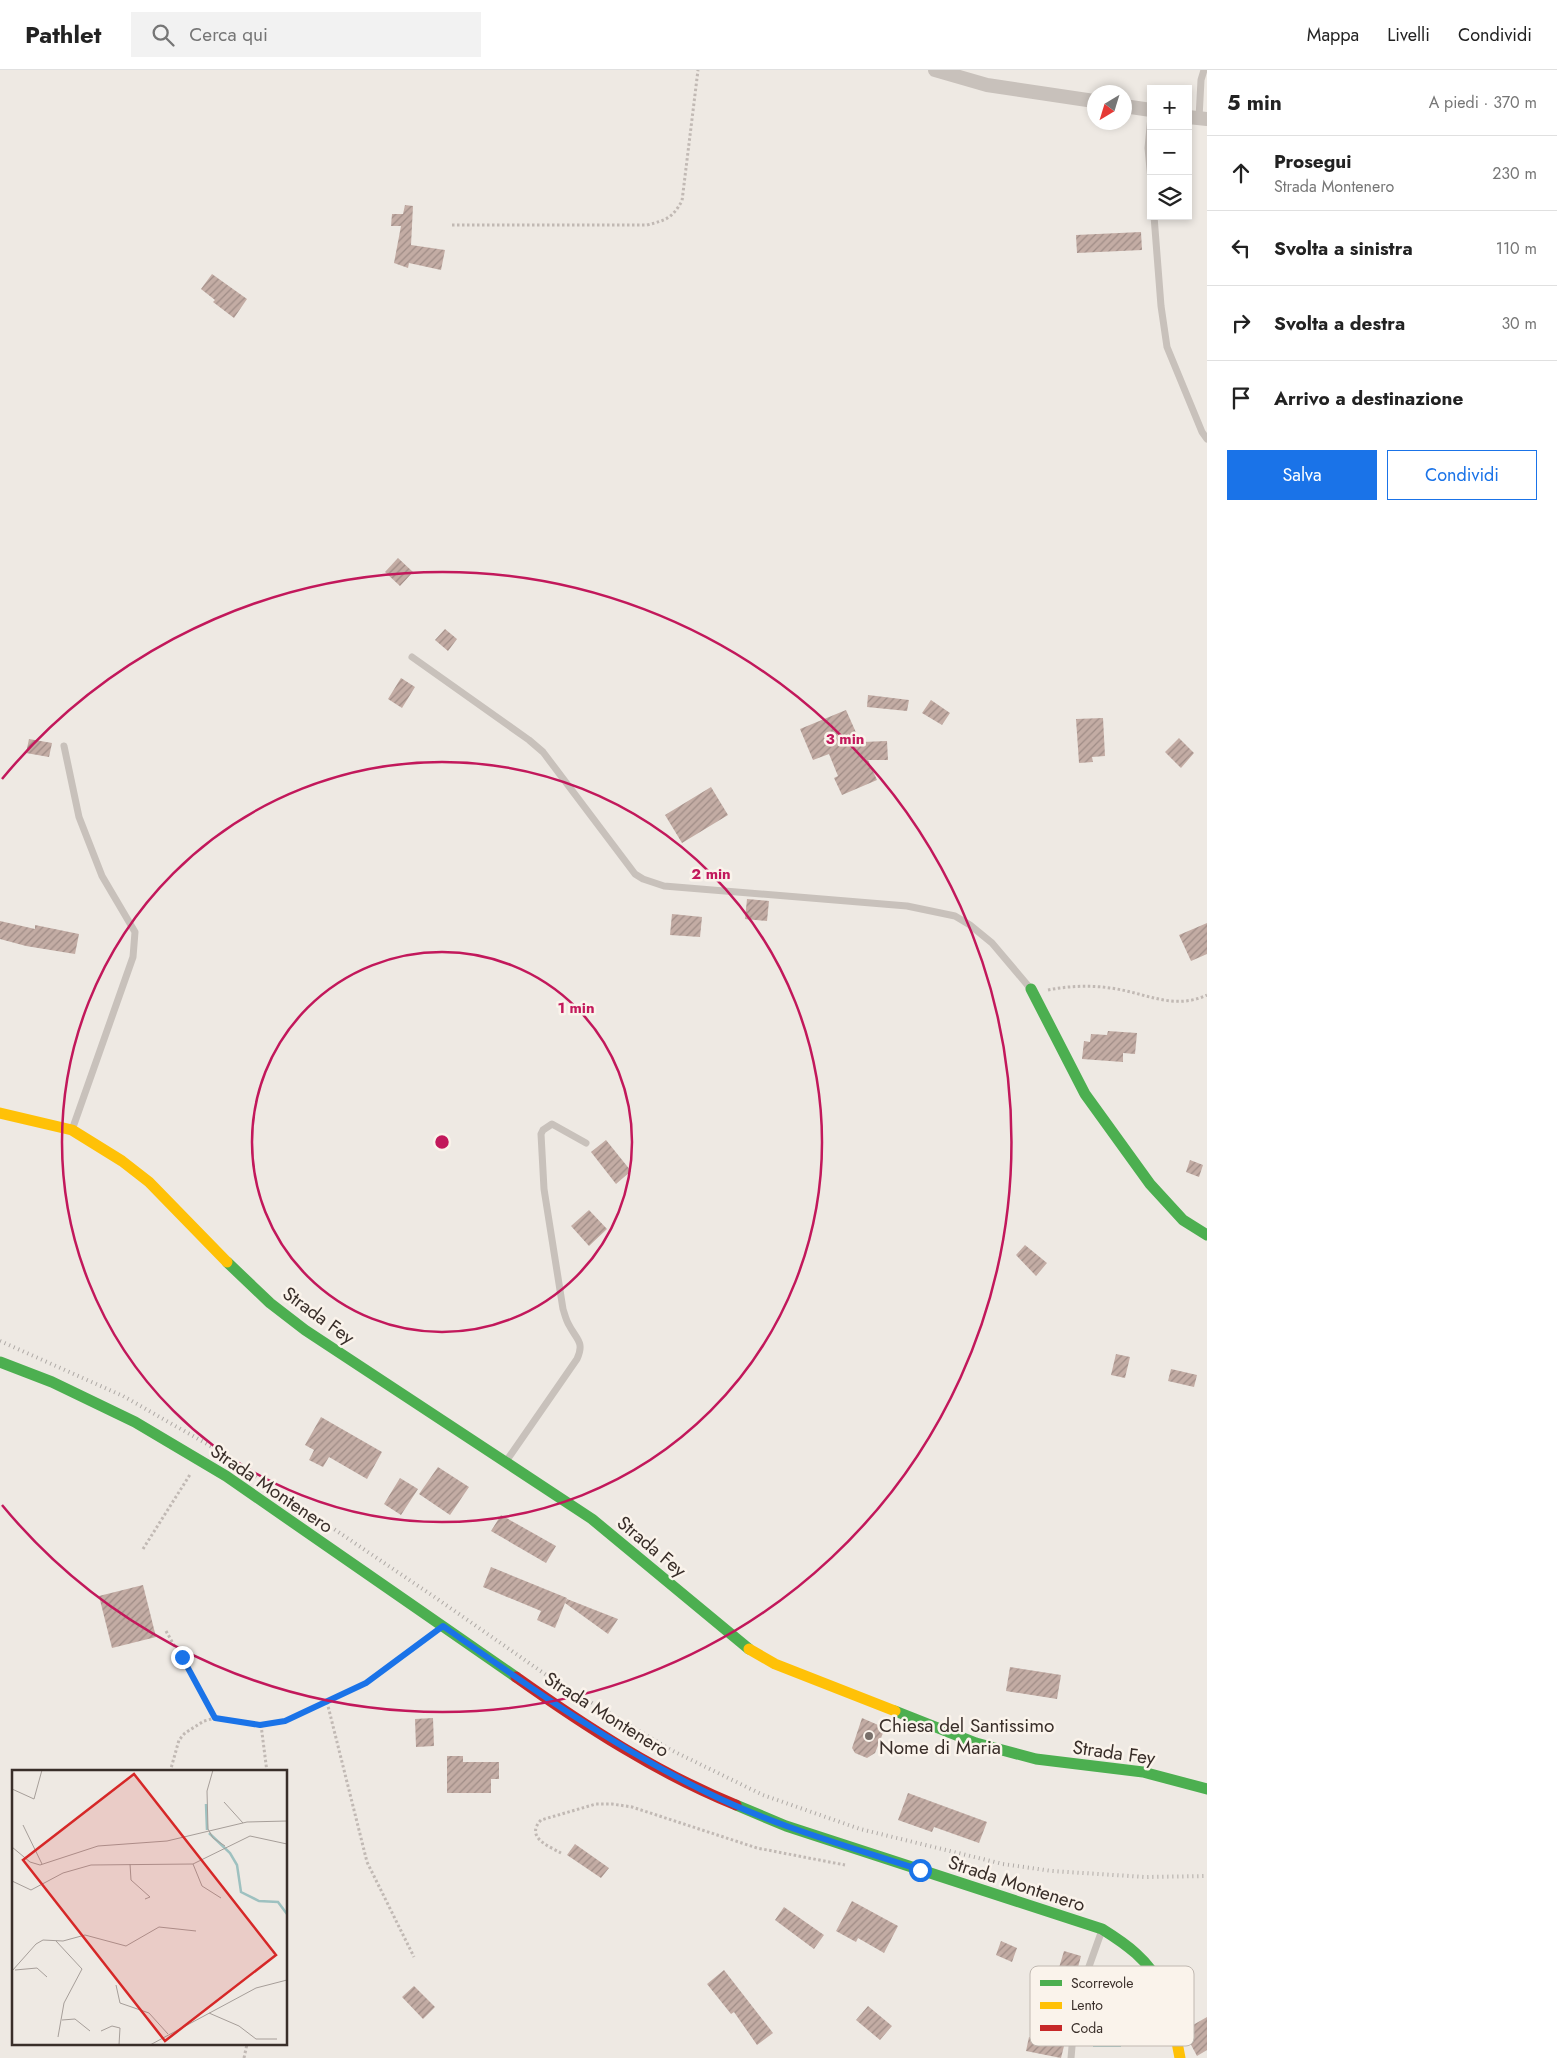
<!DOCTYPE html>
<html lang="it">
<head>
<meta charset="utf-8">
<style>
  :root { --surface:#fff; --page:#f2f2f2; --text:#222; --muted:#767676; --line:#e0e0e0; --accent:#1a73e8 }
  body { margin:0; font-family:Jost,sans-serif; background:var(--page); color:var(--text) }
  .controls { position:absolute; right:15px; top:15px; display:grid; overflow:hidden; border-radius:0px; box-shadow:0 2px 8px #0003 }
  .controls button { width:45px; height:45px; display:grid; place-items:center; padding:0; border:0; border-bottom:1px solid var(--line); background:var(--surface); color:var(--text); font:25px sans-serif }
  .compass { position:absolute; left:1087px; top:15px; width:45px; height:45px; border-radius:50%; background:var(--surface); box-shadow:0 2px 8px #0003; rotate:218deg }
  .stop { position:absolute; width:15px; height:15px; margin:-11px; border:4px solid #1a73e8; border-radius:50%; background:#fff }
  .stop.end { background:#1a73e8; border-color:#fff; box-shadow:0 1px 5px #0008 }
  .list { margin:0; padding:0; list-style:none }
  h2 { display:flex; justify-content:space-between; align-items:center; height:65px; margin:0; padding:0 20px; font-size:21px }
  h2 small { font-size:16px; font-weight:400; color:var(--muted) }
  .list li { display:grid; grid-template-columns:32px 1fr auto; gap:15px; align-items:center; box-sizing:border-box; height:75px; padding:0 20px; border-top:1px solid var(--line) }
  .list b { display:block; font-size:19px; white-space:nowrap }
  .list p { margin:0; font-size:16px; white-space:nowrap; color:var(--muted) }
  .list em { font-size:16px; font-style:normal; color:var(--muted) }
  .actions { display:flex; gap:10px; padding:15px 20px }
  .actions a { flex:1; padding:11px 0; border:1px solid var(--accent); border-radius:0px; text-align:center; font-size:18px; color:var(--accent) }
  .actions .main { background:var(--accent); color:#fff }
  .icon { flex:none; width:28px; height:28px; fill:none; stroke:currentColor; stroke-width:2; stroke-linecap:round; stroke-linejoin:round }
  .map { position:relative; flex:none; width:1207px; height:1988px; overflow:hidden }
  header { display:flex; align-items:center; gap:30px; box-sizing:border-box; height:70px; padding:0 25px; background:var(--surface); border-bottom:1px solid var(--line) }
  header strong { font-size:24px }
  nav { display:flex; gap:28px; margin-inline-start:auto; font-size:18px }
  .search { width:350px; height:45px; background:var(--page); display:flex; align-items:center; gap:12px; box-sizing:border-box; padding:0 18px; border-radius:0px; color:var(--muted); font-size:19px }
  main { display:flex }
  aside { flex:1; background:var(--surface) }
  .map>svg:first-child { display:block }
  .water { fill:url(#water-rules) }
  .building { fill:url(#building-hatch) }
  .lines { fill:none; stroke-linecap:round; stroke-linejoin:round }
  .path { stroke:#c1b9b4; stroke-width:3; stroke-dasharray:2.5 2.5; stroke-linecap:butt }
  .lane { stroke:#c8c1bb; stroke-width:7 }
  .street { stroke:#c8c1bb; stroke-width:14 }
  .fast { stroke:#4caf50; stroke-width:11 }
  .slow { stroke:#ffc107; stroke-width:11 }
  .jam { stroke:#c62828; stroke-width:11 }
  .rail { stroke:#afaaa6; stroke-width:4; stroke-dasharray:1 4; stroke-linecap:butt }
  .route { stroke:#1a73e8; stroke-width:6 }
  .ring { fill:none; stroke:#c2185b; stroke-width:2.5 }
  .poi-dot { fill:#786f6a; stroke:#faf3eb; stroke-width:2 }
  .labels { text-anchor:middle; stroke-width:5; stroke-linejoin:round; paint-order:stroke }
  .street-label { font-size:19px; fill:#392e29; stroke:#faf3eb }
  .poi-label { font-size:19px; fill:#392e29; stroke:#faf3eb; text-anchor:start }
  .inset-river { fill:none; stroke:#9ec1c0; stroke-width:2.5 }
  .inset-road { fill:none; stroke:#a69e99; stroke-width:1 }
  .view { fill:#d62828; fill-opacity:0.15; stroke:#d62828; stroke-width:2.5 }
  .inset-edge { fill:none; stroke:#392e29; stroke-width:2.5 }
  .key { fill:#faf3eb; stroke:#c0b8b1; stroke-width:1 }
  .key-label { font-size:14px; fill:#392e29 }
  .centre { fill:#c2185b; stroke:#faf3eb; stroke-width:2.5 }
  .ring-label { font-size:15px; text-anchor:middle; font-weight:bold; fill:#c2185b; stroke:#faf3eb; stroke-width:5; stroke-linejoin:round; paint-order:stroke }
</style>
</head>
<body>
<header>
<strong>Pathlet</strong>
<div class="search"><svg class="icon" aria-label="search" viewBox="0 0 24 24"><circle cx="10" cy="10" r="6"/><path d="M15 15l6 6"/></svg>Cerca qui</div>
<nav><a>Mappa</a><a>Livelli</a><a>Condividi</a></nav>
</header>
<main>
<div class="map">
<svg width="1207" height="1988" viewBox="0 0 1207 1988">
  <defs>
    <pattern id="water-rules" width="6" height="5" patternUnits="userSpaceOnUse" patternTransform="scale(1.25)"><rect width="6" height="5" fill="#9ec1c0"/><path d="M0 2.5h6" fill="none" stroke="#829d9c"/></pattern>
    <pattern id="building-hatch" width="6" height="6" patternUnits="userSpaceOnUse" patternTransform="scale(1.25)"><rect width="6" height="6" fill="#c3aca4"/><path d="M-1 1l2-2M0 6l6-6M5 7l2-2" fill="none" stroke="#9f8c86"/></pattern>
  </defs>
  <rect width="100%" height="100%" fill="#eee9e3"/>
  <path class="water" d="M1093 1960H1120L1121 1977H1093Z"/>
  <path class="building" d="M405 135 413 136 411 175 445 180 441 200 409 193 408 198 394 193 401 156H391L392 144H403Z
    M1141 162 1142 180 1077 183 1076 165Z
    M212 204 247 229 234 248 213 232 215 230 201 219Z
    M398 488 413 502 400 516 385 502Z
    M445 559 457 569 448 581 435 570Z
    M401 608 415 617 402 638 388 629Z
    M868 625 909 630 907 641 867 637Z
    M931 630 950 643 942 655 922 643Z
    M846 640 862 676V672L887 671 888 690H868L877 710 842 725 834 708 838 706 829 684 813 690 800 659Z
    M1103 648 1105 686 1092 687 1093 692 1079 693 1076 649Z
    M1179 668 1194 683 1181 698 1165 682Z
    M29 669 52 673 49 687 26 683Z
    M711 717 728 745 682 773 665 745Z
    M747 829 769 831 767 851 745 849Z
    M672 844 702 847 700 867 670 865Z
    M0 851 35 859V855L79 864 75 884 26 876 0 869Z
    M1207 853V884L1191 891 1179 865Z
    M1108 961 1137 963 1135 984 1123 983V992L1082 989 1084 971 1090 972 1091 964 1107 965Z
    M606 1070 631 1101 616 1114 591 1082Z
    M1190 1090 1203 1095 1199 1107 1186 1102Z
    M589 1140 607 1159 589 1176 571 1156Z
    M1025 1175 1047 1193 1036 1206 1016 1185Z
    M1116 1284 1130 1287 1125 1308 1111 1305Z
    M1171 1299 1197 1305 1194 1317 1168 1311Z
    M321 1347 382 1382 367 1409 329 1387 323 1397 309 1390 314 1380 305 1375Z
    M438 1397 469 1417 450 1445 419 1424Z
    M400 1408 418 1419 401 1445 384 1434Z
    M501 1445 556 1476 546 1493 491 1461Z
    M491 1497 567 1528 555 1558 537 1550 541 1541 483 1517Z
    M143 1515 156 1567 112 1578 99 1526Z
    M567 1529 618 1549 608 1564 565 1533Z
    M1010 1597 1061 1605 1057 1629 1006 1621Z
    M433 1648 434 1676 416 1677 415 1649Z
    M862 1648 885 1658 875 1683 867 1688 855 1683 852 1678Z
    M447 1686H463V1692H499V1709H491V1723H447Z
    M908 1723 987 1752 979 1773 934 1757 932 1762 898 1750Z
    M575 1774 609 1798 601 1808 567 1785Z
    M852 1831 898 1856 884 1883 858 1868 856 1872 836 1861Z
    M784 1837 824 1865 814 1879 775 1850Z
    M1001 1871 1017 1878 1012 1892 996 1885Z
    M1064 1881 1081 1886 1072 1919 1038 1909 1042 1896 1058 1901Z
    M724 1900 773 1963 757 1975 734 1942 731 1944 707 1914Z
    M414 1916 435 1937 423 1949 402 1927Z
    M868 1936 892 1956 880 1970 856 1950Z
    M1207 1947V1980L1197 1986 1189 1971 1186 1959Z
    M1029 1967 1064 1976 1061 1988 1026 1981Z"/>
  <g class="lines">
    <path class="path" d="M452 155H647C667 150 672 148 682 131L698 0
      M1048 920C1068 916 1090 915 1110 918 1144 922 1173 941 1207 925
      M143 1479 191 1403
      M166 1561 215 1648
      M327 1632 367 1792 414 1887
      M261 1655 267 1702
      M170 1702 179 1670 185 1663 204 1651 215 1648 261 1655 285 1651 366 1613 429 1567
      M561 1783C548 1776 525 1767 541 1750L596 1734H612L632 1737 757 1778 845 1795
      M244 1988 247 1974"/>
    <path class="lane" d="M1151 46 1148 78 1151 110
      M1199 48 1201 10 1204 0
      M1154 146 1161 236 1167 277 1202 362 1207 369
      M412 587 529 670 543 682 635 804 643 809 664 816 907 836 955 846 970 855 992 873 1030 918
      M64 676 79 747 102 806 135 862 133 887 72 1060
      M507 1390 577 1289C585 1272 576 1269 569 1255 566 1250 565 1245 563 1239L544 1119 541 1064 543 1060 552 1054 586 1073
      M1071 1988 1074 1954 1081 1919 1102 1860"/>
    <path class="street" d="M935 0 987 15 1094 31
      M1124 36 1151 40
      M1188 47 1207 49"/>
    <path class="fast" d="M1031 919 1085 1024 1150 1114 1183 1150 1207 1165
      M227 1192 270 1233 305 1260 592 1449 749 1579
      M0 1292 52 1312 135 1352 226 1406 516 1607
      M895 1641 976 1673 1036 1689 1143 1702 1207 1719
      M736 1735 786 1756 1102 1859C1126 1874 1149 1890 1161 1917"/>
    <path class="slow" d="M0 1043 72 1060 122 1091 149 1112 227 1192
      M749 1579 775 1594 895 1641
      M1161 1917 1172 1946 1180 1988"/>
    <path class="jam" d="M516 1607C585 1656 657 1703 736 1735"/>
    <path class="rail" d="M0 1271 123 1326 214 1378 436 1528 552 1609 671 1680 763 1725 860 1759 1003 1794 1052 1801 1145 1807 1207 1806"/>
  </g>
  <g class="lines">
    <path class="route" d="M182 1587 215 1648 260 1655 285 1651 366 1613 443 1556C528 1616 612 1676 706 1722 774 1756 848 1776 920 1800"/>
  </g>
  <g class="ring">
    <circle cx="442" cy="1072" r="190"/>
    <circle cx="442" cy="1072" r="380"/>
    <path d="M2 709A570 570 0 1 1 2 1435"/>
  </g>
  <circle class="poi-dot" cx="869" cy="1666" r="5"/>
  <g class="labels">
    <g class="street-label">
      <text transform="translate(319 1245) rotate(36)" y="7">Strada Fey</text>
      <text transform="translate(272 1418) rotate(34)" y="7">Strada Montenero</text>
      <text transform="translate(652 1476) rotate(40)" y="7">Strada Fey</text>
      <text transform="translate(607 1644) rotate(32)" y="7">Strada Montenero</text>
      <text transform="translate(1114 1682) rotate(8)" y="7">Strada Fey</text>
      <text transform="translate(1017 1813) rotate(18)" y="7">Strada Montenero</text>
    </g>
    <g class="poi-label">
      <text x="879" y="1662">Chiesa del Santissimo<tspan x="879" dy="22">Nome di Maria</tspan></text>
    </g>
  </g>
  <g transform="translate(12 1700)">
    <rect width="275" height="275" fill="#eee9e3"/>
    <path class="inset-river" d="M194 34 195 60M197 63 218 83 225 95 229 122 247 131 266 132 275 144"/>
    <path class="inset-road" d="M201 0 195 21 196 59 201 68 213 76M0 19 22 29 30 0M212 32 231 53M11 55 30 94M0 77 18 92 28 95 86 76 155 71 235 52 275 51M118 94 119 110 138 127 133 129M181 94 190 116 209 128M0 111 19 120 51 103 79 95 181 94 238 66 275 74M44 171 70 199 52 233 46 267M3 200 25 198 35 207M0 201 24 174 31 170 51 171 73 165 114 176 147 157 184 161M104 215 108 233 137 243 156 264M197 243 227 256 244 269H265M50 250 63 249 78 261M89 261 100 256 108 258 107 275M138 275 244 218 275 210"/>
    <path class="view" d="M122 4 264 185 153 271 11 90Z"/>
    <rect width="275" height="275" class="inset-edge"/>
  </g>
  <rect x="1030" y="1896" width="164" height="80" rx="8" class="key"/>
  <rect x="1040" y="1910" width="22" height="6" fill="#4caf50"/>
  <rect x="1040" y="1932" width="22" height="7" fill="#ffc107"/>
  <rect x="1040" y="1955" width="22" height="6" fill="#c62828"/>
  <g class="key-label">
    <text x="1071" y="1918">Scorrevole</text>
    <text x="1071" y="1940">Lento</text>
    <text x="1071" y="1963">Coda</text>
  </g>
  <circle cx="442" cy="1072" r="8" class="centre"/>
  <g class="ring-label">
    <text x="845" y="674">3 min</text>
    <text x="711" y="809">2 min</text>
    <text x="576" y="943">1 min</text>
  </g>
</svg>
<div class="controls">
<button>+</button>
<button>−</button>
<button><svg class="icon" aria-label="layers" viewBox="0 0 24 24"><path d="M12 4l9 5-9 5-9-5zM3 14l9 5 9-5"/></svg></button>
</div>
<svg class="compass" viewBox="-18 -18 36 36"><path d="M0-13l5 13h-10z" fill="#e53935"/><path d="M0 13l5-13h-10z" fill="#767676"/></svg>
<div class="stop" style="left:920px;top:1800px"></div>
<div class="stop end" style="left:182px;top:1587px"></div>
</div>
<aside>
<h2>5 min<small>A piedi · 370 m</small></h2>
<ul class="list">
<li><svg class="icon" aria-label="ahead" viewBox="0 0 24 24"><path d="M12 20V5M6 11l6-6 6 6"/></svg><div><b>Prosegui</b><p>Strada Montenero</p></div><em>230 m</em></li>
<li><svg class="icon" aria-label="left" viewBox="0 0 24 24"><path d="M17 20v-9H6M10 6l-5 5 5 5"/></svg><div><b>Svolta a sinistra</b></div><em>110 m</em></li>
<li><svg class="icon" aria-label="right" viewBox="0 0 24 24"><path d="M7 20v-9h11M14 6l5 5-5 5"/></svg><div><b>Svolta a destra</b></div><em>30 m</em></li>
<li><svg class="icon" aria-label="arrive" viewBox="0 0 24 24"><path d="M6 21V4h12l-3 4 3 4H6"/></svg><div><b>Arrivo a destinazione</b></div></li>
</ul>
<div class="actions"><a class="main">Salva</a><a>Condividi</a></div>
</aside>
</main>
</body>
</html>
